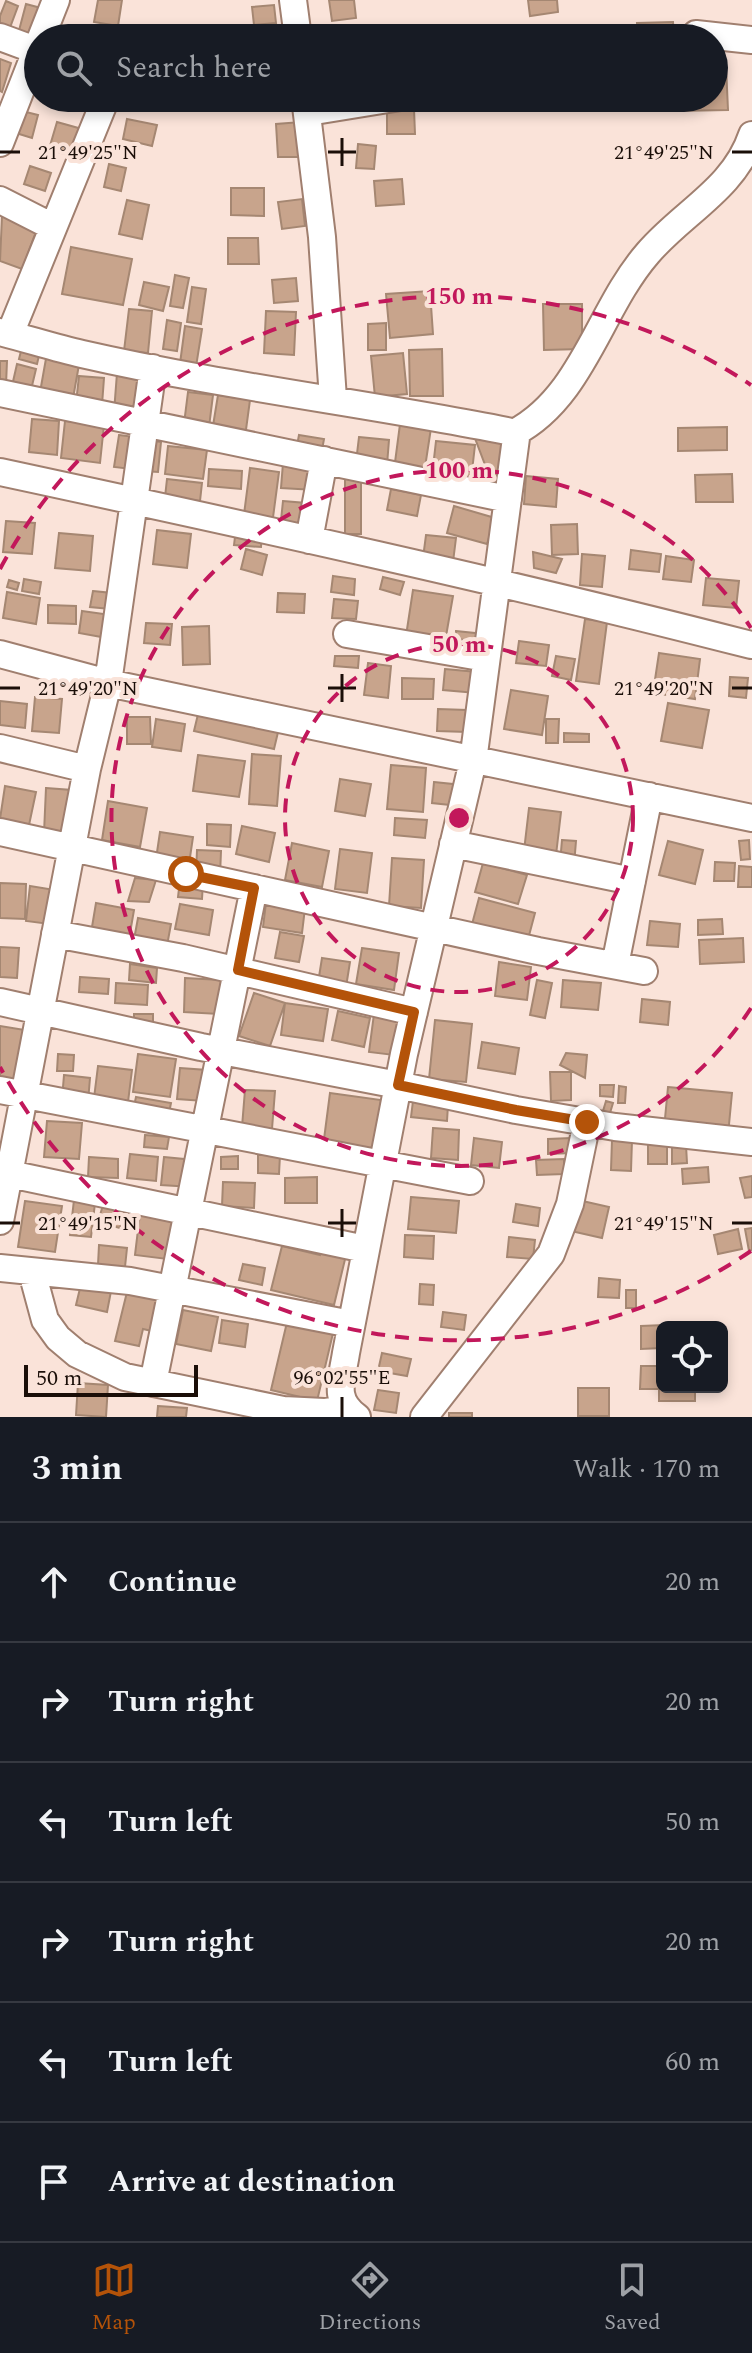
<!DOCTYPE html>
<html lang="en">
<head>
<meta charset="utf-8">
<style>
  :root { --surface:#171b24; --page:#20242c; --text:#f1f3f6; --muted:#9ea1a6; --line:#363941; --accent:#b45309 }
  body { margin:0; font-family:Spectral,serif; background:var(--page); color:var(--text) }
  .controls { position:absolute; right:24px; bottom:24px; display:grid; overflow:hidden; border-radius:12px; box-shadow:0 4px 12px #0003 }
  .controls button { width:72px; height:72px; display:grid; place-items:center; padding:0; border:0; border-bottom:2px solid var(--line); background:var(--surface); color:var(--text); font:40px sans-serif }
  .scale { position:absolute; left:24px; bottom:20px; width:174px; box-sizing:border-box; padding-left:8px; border:4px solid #1a0e08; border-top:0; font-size:22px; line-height:28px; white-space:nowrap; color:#1a0e08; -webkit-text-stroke:6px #fae3d9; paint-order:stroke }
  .stop { position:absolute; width:24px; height:24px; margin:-18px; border:6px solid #b45309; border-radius:50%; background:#fff }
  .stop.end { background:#b45309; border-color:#fff; box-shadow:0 2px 8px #0008 }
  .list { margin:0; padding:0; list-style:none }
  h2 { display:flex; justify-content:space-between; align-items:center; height:104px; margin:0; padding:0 32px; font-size:34px }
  h2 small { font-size:26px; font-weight:400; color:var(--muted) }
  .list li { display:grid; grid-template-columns:52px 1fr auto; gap:24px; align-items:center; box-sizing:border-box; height:120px; padding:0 32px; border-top:2px solid var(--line) }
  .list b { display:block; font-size:30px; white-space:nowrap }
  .list em { font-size:26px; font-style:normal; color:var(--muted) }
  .icon { flex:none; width:44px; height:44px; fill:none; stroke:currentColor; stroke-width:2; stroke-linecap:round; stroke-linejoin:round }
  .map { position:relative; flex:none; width:752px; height:1417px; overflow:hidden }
  .search { position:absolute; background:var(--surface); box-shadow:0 4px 12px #0003; left:24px; right:24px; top:24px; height:88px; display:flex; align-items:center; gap:20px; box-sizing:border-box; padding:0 28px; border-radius:44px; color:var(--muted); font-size:30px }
  .sheet { height:824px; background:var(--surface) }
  nav { display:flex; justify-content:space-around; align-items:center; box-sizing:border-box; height:112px; border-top:2px solid var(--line); background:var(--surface); font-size:22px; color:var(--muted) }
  nav a { display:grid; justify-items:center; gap:4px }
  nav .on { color:var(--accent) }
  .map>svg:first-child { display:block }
  .building { fill:#c8a48c; stroke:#a58772; stroke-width:2 }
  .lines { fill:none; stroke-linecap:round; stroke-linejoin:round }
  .lane-casing { stroke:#a07f6f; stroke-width:16 }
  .street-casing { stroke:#a07f6f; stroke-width:30 }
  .lane { stroke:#fff; stroke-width:12 }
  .street { stroke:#fff; stroke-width:26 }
  .route { stroke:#b45309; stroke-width:10 }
  .ticks { fill:none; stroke:#1a0e08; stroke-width:3 }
  .ring { fill:none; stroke:#c2185b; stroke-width:4; stroke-dasharray:14 10 }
  .ticks-label { font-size:20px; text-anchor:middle; fill:#1a0e08; stroke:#fae3d9; stroke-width:8; stroke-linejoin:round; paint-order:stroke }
  .centre { fill:#c2185b; stroke:#fae3d9; stroke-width:4 }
  .ring-label { font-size:24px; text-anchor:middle; font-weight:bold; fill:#c2185b; stroke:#fae3d9; stroke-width:8; stroke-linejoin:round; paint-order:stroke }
</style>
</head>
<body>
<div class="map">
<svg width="752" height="1417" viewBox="0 0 752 1417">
  <rect width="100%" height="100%" fill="#fae3d9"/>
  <path class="building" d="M98 0H122L118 26 94 22Z
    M329 0H354L356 18 332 21Z
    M528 0H557L558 12 530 16Z
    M6 1 18 6 8 33 0 30V16Z
    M26 4 41 8 31 42 17 38Z
    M274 5 276 23 254 25 252 7Z
    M673 22 674 38H638L637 23Z
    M83 33 107 38H82Z
    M0 59 11 63 2 92 0 91Z
    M726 66 728 110 676 111 675 98H714V67Z
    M274 98H303V105L275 108Z
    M387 109H414L415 134H387Z
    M22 111 38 115 32 138 16 133Z
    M127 119 157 125 152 146 123 139Z
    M57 122 82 129 74 157 49 149Z
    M301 122 303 157H278L276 124Z
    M358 144 376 146 374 169 356 168Z
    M109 164 126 168 121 191 104 187Z
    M30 166 51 173 45 191 24 184Z
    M402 179 404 204 376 206 374 181Z
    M231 188H264V216L231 215Z
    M302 199 305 226 282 229 278 202Z
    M127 200 149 205 142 239 119 234Z
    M2 216 37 229 22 269 0 261Z
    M228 238H258L259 264H228Z
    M71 247 132 259 123 305 62 294Z
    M175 275 189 278 183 308 170 306Z
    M296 278 298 301 274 303 272 280Z
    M144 282 169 287 163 311 139 305Z
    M192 287 206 289 201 324 187 322Z
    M430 291 433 334 390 338 386 294Z
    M543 304H582V349L544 350Z
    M129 309 152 311 148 353 124 351Z
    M266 311 296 312 294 355 264 353Z
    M167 320 181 323 177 351 163 349Z
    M386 323V350H368V324Z
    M185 326 202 329 195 373 179 371Z
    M23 343 41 347 37 364 19 359Z
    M442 349 443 396H410L409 350Z
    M47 353 80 359 72 404 39 398Z
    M403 353 407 394 375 397 371 356Z
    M0 361H7L6 385 0 384Z
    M17 364 36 369 31 390 12 386Z
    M117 373 144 375 140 415 114 412Z
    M79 376 104 378 102 405 76 403Z
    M188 392 213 395 209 427 184 424Z
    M218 395 250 400 245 437 212 432Z
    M32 419 59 421 57 455 29 452Z
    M65 421 104 425 100 463 61 458Z
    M400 424 431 428 424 474 394 470Z
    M727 427V450L678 451V428Z
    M473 433 505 438 510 457 495 491Z
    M119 435 135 437 131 469 114 467Z
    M299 435 324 439 321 455 296 451Z
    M359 437 389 440 387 465 356 462Z
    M147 440 161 442 158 472 144 471Z
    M436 441 475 445 471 480 432 476Z
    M168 446 207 450 203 479 165 474Z
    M283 463 317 465 315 490 281 488Z
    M250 468 279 472 272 525 243 522Z
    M209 469 242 471 241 489 208 486Z
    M732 474 733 502H696L695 475Z
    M526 476 558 479 556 507 524 504Z
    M167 479 202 483 200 501 165 497Z
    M345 479H361V534H345Z
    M391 489 421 495 417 516 387 510Z
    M283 501 306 503 302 532 280 530Z
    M454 506 495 518 487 544 447 533Z
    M6 521 35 523 32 554 3 552Z
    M577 524 578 554 552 555 551 525Z
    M236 529 262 531 261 547 234 545Z
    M157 530 191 534 187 568 153 564Z
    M59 533 93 536 90 571 55 568Z
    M426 535 456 538 453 562 423 558Z
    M246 549 267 555 262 575 241 569Z
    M631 550 661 554 659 572 629 569Z
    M533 552 562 559 556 573 534 568Z
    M582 554 605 556 602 587 580 585Z
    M666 556 694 560 691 582 663 579Z
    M333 576 355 579 354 595 331 592Z
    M383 577 404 582 400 595 380 589Z
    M706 578 739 581 736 608 703 605Z
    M24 579 41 582 39 594 22 591Z
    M9 580 19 583 17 590 7 587Z
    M413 590 453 596 445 642 406 636Z
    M93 591 112 593 110 609 90 607Z
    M7 592 40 598 36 624 3 618Z
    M278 593 305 594 304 613 277 612Z
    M334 599 358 601 356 619 332 618Z
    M48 605 76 606V624L48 623Z
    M82 611 111 615 107 638 79 633Z
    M585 619 607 622 599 684 576 681Z
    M146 623 172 624 170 645 144 643Z
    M209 626 210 664 183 665 182 627Z
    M456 631 484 634 483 651 455 648Z
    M519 641 549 645 546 666 516 663Z
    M659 653 700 659 695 699 653 693Z
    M335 656H359L358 668 334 666Z
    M556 656 575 659 571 680 552 676Z
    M368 663 391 666 388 698 364 695Z
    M445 669 477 672 476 693 443 690Z
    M730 677 748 678 746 698 729 696Z
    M402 678 434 679 433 699H402Z
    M511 690 548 696 542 735 504 729Z
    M35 697 62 699 59 733 32 731Z
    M0 701 27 704 25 728 0 725Z
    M668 703 709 710 702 748 661 741Z
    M438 709 467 710V732L437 731Z
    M199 710 279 728 274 749 194 731Z
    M127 717H150L151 744H127Z
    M156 719 185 724 181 751 152 747Z
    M546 719H559L558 743H546Z
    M564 733 589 734V742H564Z
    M252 754 281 756 277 806 249 804Z
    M198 755 245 761 239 797 193 791Z
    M391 765 426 768 423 812 387 809Z
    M340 779 371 784 365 816 335 811Z
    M434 782 462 785 459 806 432 803Z
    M5 786 36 792 29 825 0 819Z
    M46 788 72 790 71 835 44 833Z
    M108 801 147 808 140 847 102 840Z
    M529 808 561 812 556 855 524 851Z
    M395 818 427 820 425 838 394 835Z
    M207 824 231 825 230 847 207 845Z
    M242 826 275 833 269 862 236 854Z
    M160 832 193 837 189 864 156 859Z
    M562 840 576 841 574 865 560 863Z
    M749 840 750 859 741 860 739 841Z
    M668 841 703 850 695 884 659 875Z
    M292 843 329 851 322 887 285 880Z
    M340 849 372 853 367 893 335 889Z
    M197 850 221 851 220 876 196 875Z
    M392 858 424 860 421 908 389 906Z
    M715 862 735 863 734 881H714Z
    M483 863 527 875 518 904 475 892Z
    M739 866 752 867V887H738Z
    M135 878 156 880 149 902 128 901Z
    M180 880 203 882 202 899 178 897Z
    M0 883 26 884 25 919 0 918Z
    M30 886 61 891 57 925 26 921Z
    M479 898 535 913 527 943 471 928Z
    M96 903 134 910 129 939 91 933Z
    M266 903 305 908 302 933 263 927Z
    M180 904 213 910 209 935 175 929Z
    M138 918 171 924 166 951 133 945Z
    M722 919 723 934 698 935V920Z
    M650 921 680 924 678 947 647 945Z
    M280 932 304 936 299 962 275 958Z
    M743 938 744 962 700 964 699 940Z
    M0 947 19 948 17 978 0 977Z
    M362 948 399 953 394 990 356 984Z
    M322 958 350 962 346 987 318 983Z
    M499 962 531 967 527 1000 495 996Z
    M130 964 157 968 156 983 129 980Z
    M80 977 109 979 108 994 79 992Z
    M185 978 221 980 219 1014 184 1012Z
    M537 980 552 983 545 1018 530 1015Z
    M563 980 601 983 598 1010 561 1007Z
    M116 983 148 985 147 1005 115 1003Z
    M254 993 285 1003 270 1046 239 1036Z
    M642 999 670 1002 668 1025 640 1022Z
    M285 1003 328 1009 323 1041 281 1035Z
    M338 1011 370 1018 364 1047 332 1040Z
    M134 1014H153V1028L134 1027Z
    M374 1014 406 1017 402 1056 369 1052Z
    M435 1020 472 1024 466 1082 429 1079Z
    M0 1026 31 1031 22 1085 0 1082Z
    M482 1042 519 1048 515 1074 478 1068Z
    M566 1053 587 1055 585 1078 560 1065Z
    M58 1054 74 1055 73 1071H57Z
    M138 1054 176 1059 170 1097 133 1092Z
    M98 1066 132 1070 127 1110 93 1106Z
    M180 1068 207 1070 204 1101 177 1099Z
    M550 1072H571V1100L551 1101Z
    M64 1075 90 1078 88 1102 62 1099Z
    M600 1085H614L613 1097 600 1096Z
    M619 1086 626 1087 625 1103H618Z
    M668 1087 732 1093 728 1135 664 1129Z
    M245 1090 275 1091 272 1129 242 1127Z
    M330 1093 381 1100 374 1154 323 1147Z
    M136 1097 171 1103 168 1118 133 1111Z
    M413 1101 448 1105 447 1121 411 1117Z
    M606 1101 613 1103 610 1113 603 1111Z
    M47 1121 82 1123 79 1159 44 1157Z
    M433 1128 459 1130 458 1160 431 1158Z
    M145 1135 169 1137 167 1149 144 1147Z
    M474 1138 502 1142 499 1168 471 1165Z
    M571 1138 572 1153 548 1154V1139Z
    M612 1140H632L631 1171 611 1170Z
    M648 1140H667V1164H648Z
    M672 1145H686L687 1163 672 1164Z
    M130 1154 158 1157 156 1181 127 1178Z
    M258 1155H280L279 1174 258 1173Z
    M238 1156V1169H221V1157Z
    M89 1157 118 1159V1178L88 1177Z
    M164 1157 194 1160 192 1187 161 1185Z
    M564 1159V1174L537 1175 536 1160Z
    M708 1167 709 1182 683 1184 682 1169Z
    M752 1176V1197L745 1198 740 1178Z
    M317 1177V1203H285V1178Z
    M223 1182 255 1183 254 1208 222 1206Z
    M411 1197 459 1201 456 1233 408 1229Z
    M74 1200 95 1203 91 1237 70 1235Z
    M578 1200 609 1207 602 1238 571 1231Z
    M25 1201 62 1206 55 1252 18 1247Z
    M516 1204 540 1208 538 1226 513 1222Z
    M103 1205 125 1211 120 1228 98 1222Z
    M140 1213 180 1218 175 1260 135 1255Z
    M752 1228V1250L749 1251 745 1229Z
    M738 1229 742 1249 718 1254 714 1235Z
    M405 1235 434 1236 433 1259 404 1257Z
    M509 1237 535 1240 533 1259 507 1257Z
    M99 1245 127 1248 125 1267 98 1265Z
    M323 1245 347 1251 334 1305 271 1290 282 1246 320 1255Z
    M243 1264 265 1268 262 1285 239 1280Z
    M599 1278 620 1280 619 1298 598 1297Z
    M82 1280 112 1286 107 1312 76 1305Z
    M420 1284 434 1285 433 1305 419 1304Z
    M626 1290H636V1308H626Z
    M127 1292 164 1300 156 1332 143 1329 139 1346 115 1341Z
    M183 1310 218 1317 211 1351 176 1344Z
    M443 1312 466 1315 464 1330 441 1327Z
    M288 1318 334 1329 317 1401 271 1390Z
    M222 1320 248 1324 245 1347 219 1343Z
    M664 1325 662 1348 641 1349V1326Z
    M382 1353 411 1359 407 1376 378 1371Z
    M660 1356 662 1387H695V1401H659V1389H640L641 1366H660Z
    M78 1383 108 1385 106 1417 76 1415Z
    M578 1388H609V1416H578Z
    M378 1390 399 1393 396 1413 374 1410Z
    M158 1406 187 1408 186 1417H157Z
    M449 1413H472V1417H449Z"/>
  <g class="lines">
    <g class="lane-casing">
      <path id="lane" d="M308 119 437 98"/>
    </g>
    <g class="street-casing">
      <path id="street" d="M293 0 298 38
        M696 34 752 40
        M0 37 38 51
        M41 38 56 0
        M305 98 322 237 333 399
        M0 143 38 46
        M0 200 53 227
        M0 332C28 339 55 348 82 354 222 386 366 403 507 431L514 433 516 438 473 761 404 1054 346 1353C342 1380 332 1399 357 1417
        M10 334 106 98
        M0 393 508 499
        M514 433C583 397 599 309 648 253 683 212 734 189 752 135
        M0 472C251 526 502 581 751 645
        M309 540 324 460
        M347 634 486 658
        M0 654 108 683 752 818
        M0 748 87 769
        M0 832 538 951 644 971
        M453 844 632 881
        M55 934 183 958 414 1012
        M615 965 649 796
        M0 1002 201 1047 398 1085 516 1110 615 1127 752 1142
        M0 1090 470 1181
        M0 1172 365 1249
        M0 1221 87 769 108 683 153 368
        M0 1268 130 1281 351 1324
        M32 1272 45 1320 58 1338 77 1354 125 1377 283 1410 324 1412 345 1409
        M153 1383 254 888
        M424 1417 551 1254 570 1204 587 1122"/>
    </g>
    <use href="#lane" class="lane"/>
    <use href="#street" class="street"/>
  </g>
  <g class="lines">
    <path class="route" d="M186 874 254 888 238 970 414 1012 398 1085 516 1110 587 1122"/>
  </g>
  <path class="ticks" d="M342 138V166M0 152H20M328 152H356M732 152H752M342 674V702M0 688H20M328 688H356M732 688H752M342 1209V1237M0 1223H20M328 1223H356M732 1223H752M342 1397V1417"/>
  <g class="ring">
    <circle cx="459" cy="818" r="174"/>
    <path d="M751 1008A348 348 0 1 1 751 628"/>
    <path d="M751 1251A522 522 0 0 1 0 1067M0 569A522 522 0 0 1 751 385"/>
  </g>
  <g class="ticks-label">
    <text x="88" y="159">21°49'25"N</text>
    <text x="664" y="159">21°49'25"N</text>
    <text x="88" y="695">21°49'20"N</text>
    <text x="664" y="695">21°49'20"N</text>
    <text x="88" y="1230">21°49'15"N</text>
    <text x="664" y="1230">21°49'15"N</text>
    <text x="342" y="1384">96°02'55"E</text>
  </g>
  <circle cx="459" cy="818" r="12" class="centre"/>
  <g class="ring-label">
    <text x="459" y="304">150 m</text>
    <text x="459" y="478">100 m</text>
    <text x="459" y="652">50 m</text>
  </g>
</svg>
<div class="controls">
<button><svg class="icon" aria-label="locate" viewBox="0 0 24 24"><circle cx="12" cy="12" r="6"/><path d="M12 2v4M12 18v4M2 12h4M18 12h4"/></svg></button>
</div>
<div class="scale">50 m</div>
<div class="stop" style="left:186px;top:874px"></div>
<div class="stop end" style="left:587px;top:1122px"></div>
<div class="search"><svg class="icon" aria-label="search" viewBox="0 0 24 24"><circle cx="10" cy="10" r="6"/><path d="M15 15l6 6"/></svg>Search here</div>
</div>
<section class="sheet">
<h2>3 min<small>Walk · 170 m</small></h2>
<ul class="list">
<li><svg class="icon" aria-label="ahead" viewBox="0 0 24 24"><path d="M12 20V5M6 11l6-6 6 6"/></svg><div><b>Continue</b></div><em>20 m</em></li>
<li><svg class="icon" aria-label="right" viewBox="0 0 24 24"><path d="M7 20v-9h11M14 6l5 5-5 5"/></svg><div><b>Turn right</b></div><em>20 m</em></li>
<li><svg class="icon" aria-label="left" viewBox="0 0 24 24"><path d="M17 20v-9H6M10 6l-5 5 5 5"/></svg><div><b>Turn left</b></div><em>50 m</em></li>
<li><svg class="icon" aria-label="right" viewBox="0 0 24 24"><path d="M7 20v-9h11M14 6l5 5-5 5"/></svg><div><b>Turn right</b></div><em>20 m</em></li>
<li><svg class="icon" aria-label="left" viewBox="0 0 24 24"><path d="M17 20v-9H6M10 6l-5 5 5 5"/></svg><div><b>Turn left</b></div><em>60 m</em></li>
<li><svg class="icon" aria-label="arrive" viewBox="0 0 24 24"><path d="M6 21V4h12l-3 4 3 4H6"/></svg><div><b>Arrive at destination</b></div></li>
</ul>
</section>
<nav>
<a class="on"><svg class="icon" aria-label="map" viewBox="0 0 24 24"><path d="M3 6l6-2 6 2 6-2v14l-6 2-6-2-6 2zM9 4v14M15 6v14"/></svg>Map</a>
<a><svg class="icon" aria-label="directions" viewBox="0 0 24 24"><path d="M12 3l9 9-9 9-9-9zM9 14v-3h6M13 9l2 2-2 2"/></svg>Directions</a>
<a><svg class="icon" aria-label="saved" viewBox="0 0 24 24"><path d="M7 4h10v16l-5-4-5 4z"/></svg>Saved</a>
</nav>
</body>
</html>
